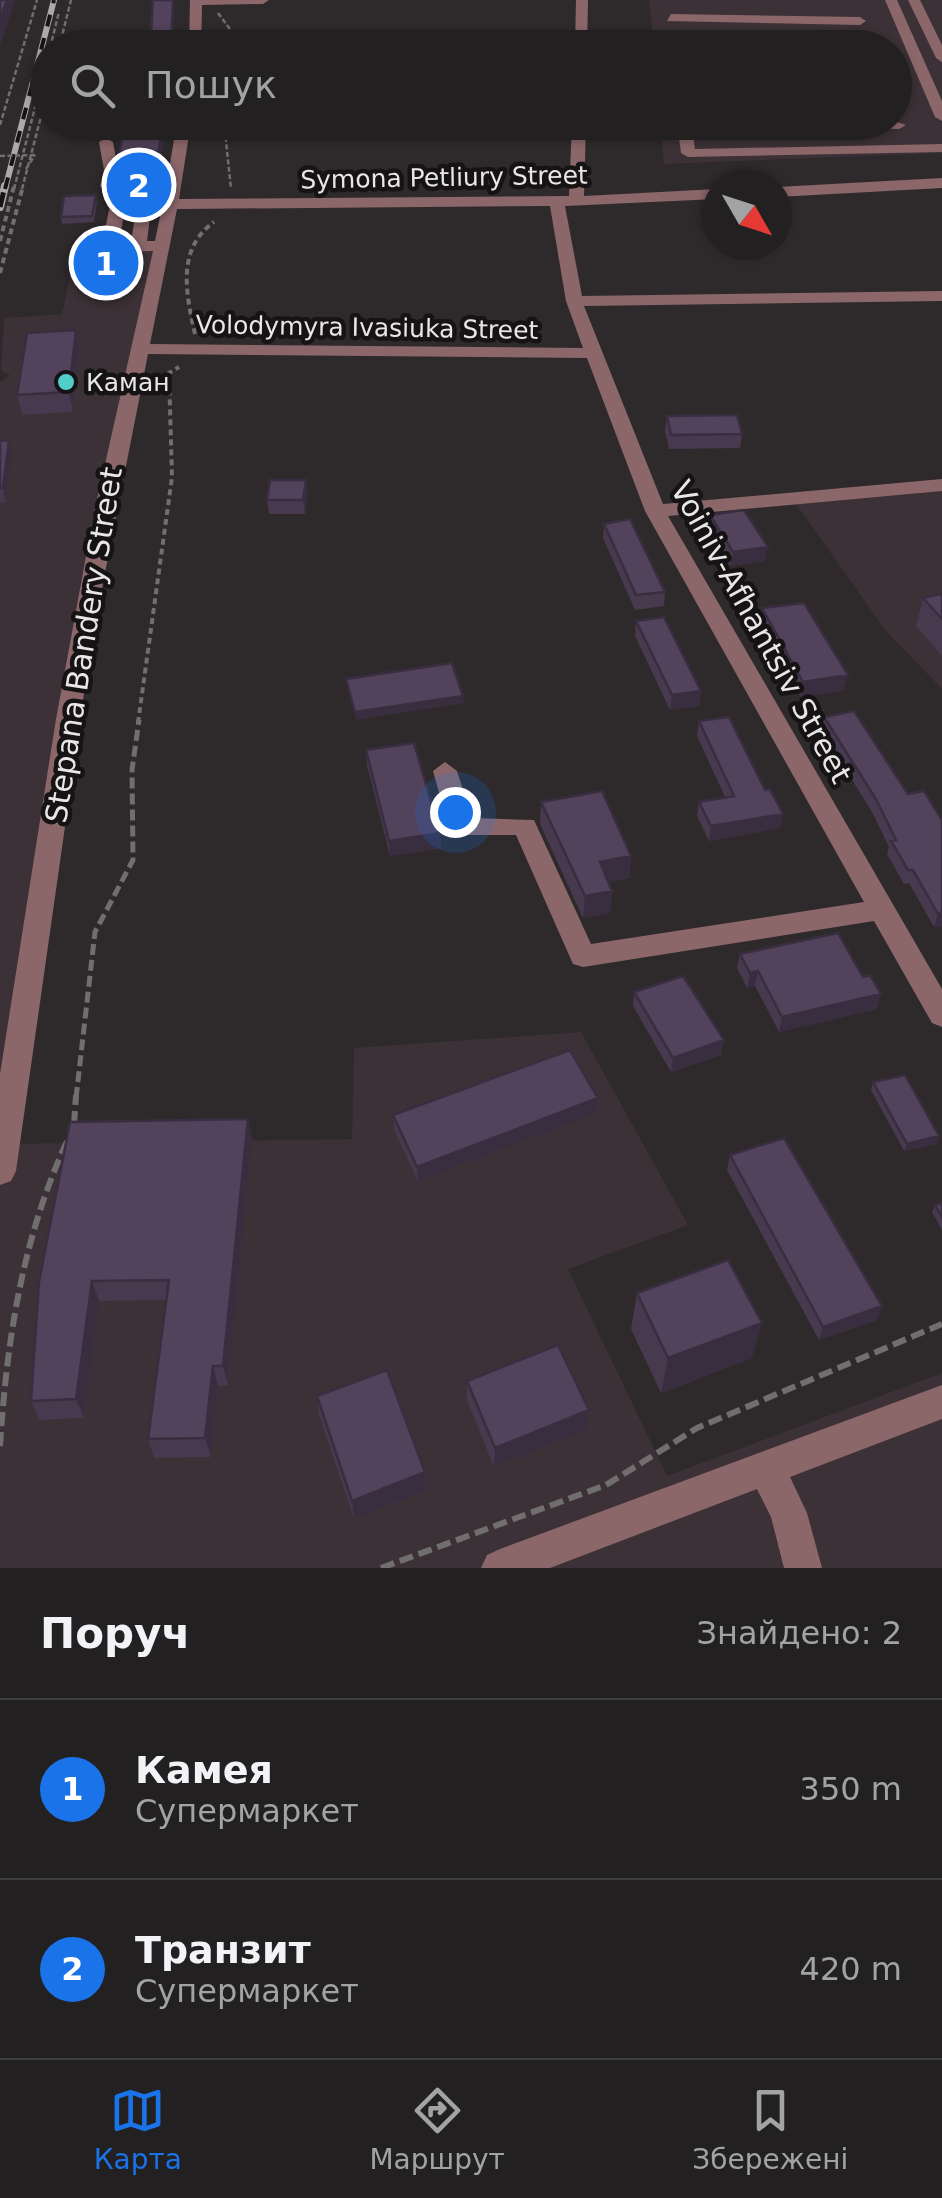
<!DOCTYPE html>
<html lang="uk">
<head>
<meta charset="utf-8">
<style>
  :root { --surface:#222021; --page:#2a282a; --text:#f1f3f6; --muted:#a2a3a5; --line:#3f3e3f; --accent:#1a73e8 }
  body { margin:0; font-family:"DejaVu Sans",sans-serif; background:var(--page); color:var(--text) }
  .compass { position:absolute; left:702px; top:170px; width:90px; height:90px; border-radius:50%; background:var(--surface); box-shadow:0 2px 8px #0004; rotate:129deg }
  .you { position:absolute; left:455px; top:812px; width:35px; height:35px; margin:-25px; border:8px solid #fff; border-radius:50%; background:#1a73e8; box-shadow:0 0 0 15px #1a73e833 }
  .badge { display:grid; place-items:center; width:65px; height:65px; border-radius:50%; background:var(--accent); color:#fff; font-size:32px; font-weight:700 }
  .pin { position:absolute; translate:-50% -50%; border:5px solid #fff; box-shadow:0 2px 10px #0006 }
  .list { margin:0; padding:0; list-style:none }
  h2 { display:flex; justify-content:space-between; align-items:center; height:130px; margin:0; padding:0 40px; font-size:42px }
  h2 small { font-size:32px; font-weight:400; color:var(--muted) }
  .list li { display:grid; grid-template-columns:65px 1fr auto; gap:30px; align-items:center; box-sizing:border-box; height:180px; padding:0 40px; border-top:2px solid var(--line) }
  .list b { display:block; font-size:38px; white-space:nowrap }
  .list p { margin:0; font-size:32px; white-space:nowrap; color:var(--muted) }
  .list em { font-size:32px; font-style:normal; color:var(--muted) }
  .icon { flex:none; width:55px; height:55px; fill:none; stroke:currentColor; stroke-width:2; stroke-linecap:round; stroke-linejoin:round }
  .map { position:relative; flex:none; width:942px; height:1568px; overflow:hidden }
  .search { position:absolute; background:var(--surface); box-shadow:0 2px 8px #0004; left:30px; right:30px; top:30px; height:110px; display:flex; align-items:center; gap:25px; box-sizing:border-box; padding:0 35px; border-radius:55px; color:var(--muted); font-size:38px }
  .sheet { height:490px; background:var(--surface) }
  nav { display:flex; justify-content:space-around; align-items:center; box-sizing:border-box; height:140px; border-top:2px solid var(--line); background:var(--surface); font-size:28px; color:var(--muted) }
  nav a { display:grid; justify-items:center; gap:5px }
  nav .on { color:var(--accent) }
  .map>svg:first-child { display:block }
  .built { fill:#3b3136 }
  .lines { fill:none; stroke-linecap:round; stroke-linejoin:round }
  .path-far3 { stroke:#716e70; stroke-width:2.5; stroke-dasharray:5 2.5; stroke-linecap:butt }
  .path-far2 { stroke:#716e70; stroke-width:4; stroke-dasharray:6 4; stroke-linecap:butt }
  .path-far1 { stroke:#716e70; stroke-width:5; stroke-dasharray:11 5; stroke-linecap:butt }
  .path { stroke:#716e70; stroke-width:6; stroke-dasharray:14 6; stroke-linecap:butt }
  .minor { fill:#8c676a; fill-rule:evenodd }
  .rail-far1-casing { stroke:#aba9aa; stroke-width:6 }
  .rail-casing { stroke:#aba9aa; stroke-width:8 }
  .rail-far1 { stroke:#151314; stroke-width:4; stroke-dasharray:12; stroke-linecap:butt }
  .rail { stroke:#151314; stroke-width:5; stroke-dasharray:15; stroke-linecap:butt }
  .path-bridge { stroke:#716e70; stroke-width:2.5; stroke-dasharray:5 2.5; stroke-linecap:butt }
  .wall { fill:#47394e }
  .shaded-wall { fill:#392e40 }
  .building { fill:#52425b; stroke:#392e40; stroke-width:2.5 }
  .poi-dot { fill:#53cdca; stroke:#151314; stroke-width:4 }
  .labels { text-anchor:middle; stroke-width:9; stroke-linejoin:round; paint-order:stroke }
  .far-street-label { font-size:25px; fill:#e8e6e7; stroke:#151314 }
  .far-poi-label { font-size:25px; fill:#e8e6e7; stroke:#151314; text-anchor:start }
  .street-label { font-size:30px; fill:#e8e6e7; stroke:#151314 }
</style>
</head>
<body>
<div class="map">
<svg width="942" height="1568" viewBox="0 0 942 1568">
  <rect width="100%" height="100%" fill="#2e2a2c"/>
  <path class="built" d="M649 0H942V153L664 164 660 123 894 122V48L654 47Z
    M164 246 134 372 5 1144 352 1139 354 1048 581 1032 688 1225 568 1269 667 1476 942 1373V1568H0V382L10 375 1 371 4 318 62 314 75 253Z
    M942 485V689L886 631 794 501Z"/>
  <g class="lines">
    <path class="path-far3" d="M218 13 238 40 235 48
      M50 48 59 12
      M59 48 71 0
      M224 122 231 189
      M0 125 37 0
      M26 169 35 155
      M14 189 48 57
      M22 189 48 90"/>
    <path class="path-far2" d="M0 241 14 186
      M0 273 23 186
      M195 334C186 294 176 249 214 222
      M138 723 172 477 169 373 179 367"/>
    <path class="path-far1" d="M76 1098 95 932 133 860 132 770 139 720"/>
    <path class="path" d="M74 1125 76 1095
      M0 1446C7 1337 23 1234 70 1135
      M381 1568 606 1485 697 1428 942 1324"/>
    <path class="minor" d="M190 0H269L263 4 202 5 201 48H189Z
      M576 0H588L587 48H575Z
      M885 0H897L942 101V121L935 117Z
      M908 0H920L942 45V62L936 58Z
      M671 14 860 17 866 21 860 25 667 21Z
      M674 40 870 43 876 47H669V41Z
      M894 121 906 125 899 129 765 126 758 122Z
      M177 122H191L179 199 569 196 572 122H586L584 196 717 189V199L565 206 582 296 942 291V301L584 306 663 504 942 479V491L668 516 942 989V1027L932 1023 874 921 583 967 573 964 516 835H453L449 828 433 771 445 762 457 771 472 818 534 820 591 944 864 902 645 511 587 358 148 354 91 644 16 1171 11 1181 0 1185V1074L56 719 94 513 153 251 110 252 102 247 111 199 100 186 104 170 99 142 106 138 113 142 118 170 116 185 123 194 165 193ZM152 202H163L155 241H147ZM126 203H137L131 242H119ZM550 206 566 301 583 348 150 344 177 209Z
      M677 122H691L695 149 942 144V152L688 157 681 153Z
      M942 178V188L777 197V187Z
      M942 1385V1419L790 1477 807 1513 822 1568H784L771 1517 757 1489 550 1568H481L487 1555 500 1549Z"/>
    <g class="rail-far1-casing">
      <path id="rail-far1" d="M5 189 54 0"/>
    </g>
    <g class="rail-casing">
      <path id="rail" d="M0 207 5 186"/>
    </g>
    <use href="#rail-far1" class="rail-far1"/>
    <use href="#rail" class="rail"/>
    <path class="path-bridge" d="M0 156 35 155"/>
  </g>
  <path class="wall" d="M153 0H174L172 48H156L155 44H153L151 33Z
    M143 122H167L156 187 123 188 121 175 142 128Z
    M97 201 94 222 62 224 61 217Z
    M76 330 79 350 73 412 22 415 17 395Z
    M667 416 742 434 740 448 669 449 665 430Z
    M9 440 12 454 6 502 0 503V441Z
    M306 480 307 495 305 514H269L267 500Z
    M710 515 765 561 730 566 708 529Z
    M604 524 665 592 664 606 635 610 603 538Z
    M942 594V656L916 626 923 598Z
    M762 608 844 690 801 697 760 623Z
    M636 621 701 691 699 706 670 710 635 636Z
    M824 717 908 794 942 926 934 927 909 883 904 884 887 854 889 847 872 812 821 730Z
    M699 721 765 790 783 814 780 828 709 841 697 816 699 802 725 797 697 736Z
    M366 750 440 833 441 848 390 856 367 765Z
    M541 802 631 856 629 878 608 882 612 891 610 913 583 918 540 824Z
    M740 954 863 977 877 1009 779 1032 755 986 747 988 737 968Z
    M634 992 721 1055 671 1072 633 1006Z
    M873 1082 937 1144 904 1151 871 1090Z
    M597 1113 418 1181 394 1130 393 1115Z
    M248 1119 252 1140 228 1385 218 1386 211 1457 154 1458 148 1439 166 1300 99 1301 84 1418 39 1420 31 1401 39 1282Z
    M730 1155 877 1320 819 1340 727 1170Z
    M942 1203V1230L932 1212 935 1205Z
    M637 1293 752 1358 661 1393 631 1329Z
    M467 1381 589 1410 587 1429 494 1467 467 1400Z
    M317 1396 425 1472 426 1490 354 1519 319 1415Z"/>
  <path class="shaded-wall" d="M7 0H15L0 46V20Z
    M164 122H167L156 187 154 174Z
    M76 330 79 350 73 412 69 392Z
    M9 440 12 454 6 502 3 488Z
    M306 480 307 495 305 514 303 500Z
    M768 547 765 561 730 566 733 552Z
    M848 675 844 690 801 697 803 682Z
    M701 691 699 706 670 710 672 695Z
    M463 696 464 703 356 720 355 712Z
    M783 814 780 828 709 841 711 826Z
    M440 833 441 848 390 856 389 841Z
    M631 856 629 878 598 884 600 862Z
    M612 891 610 913 583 918 585 896Z
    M942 913V926L934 927 938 914Z
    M758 971 755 986 747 988 750 973Z
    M881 994 877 1009 779 1032 782 1017Z
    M724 1040 721 1055 671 1072 673 1058Z
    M598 1098 597 1113 418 1181 417 1167Z
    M248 1119 252 1140 228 1385 223 1366Z
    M939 1136 937 1144 904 1151 907 1144Z
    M92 1281 99 1301 84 1418 76 1399Z
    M882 1306 877 1320 819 1340 823 1327Z
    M762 1323 752 1358 661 1393 668 1358Z
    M213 1366 218 1386 211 1457 205 1438Z
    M589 1410 587 1429 494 1467 495 1448Z
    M425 1472 426 1490 354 1519 352 1501Z"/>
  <path class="building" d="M0 0H7L0 20Z
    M153 0H173L171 41H155V33H151Z
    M143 122H164L154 174 121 175 119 154 124 128H142Z
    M96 195 92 216 61 217 64 196Z
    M76 330 69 392 17 395 27 333Z
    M737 415 742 434 671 435 667 416Z
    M9 440 3 488H0V441Z
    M270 480H306L303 500H267Z
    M744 510 768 547 733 552 710 515Z
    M630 519 665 592 636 595 604 524Z
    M942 594V619L923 598Z
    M804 603 848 675 803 682 762 608Z
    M664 617 701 691 672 695 636 621Z
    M452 663 463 696 355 712 346 679Z
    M854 711 908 794 924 791 942 820V913L938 914 913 870H908L891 841 896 840 876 799 824 717Z
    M729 717 765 790 770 789 783 814 711 826 699 802 734 796 699 721Z
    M414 743 440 833 389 841 366 750Z
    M602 791 631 856 600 862 612 891 585 896 541 802Z
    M838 933 863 977 870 975 881 994 782 1017 758 971 750 973 740 954Z
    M683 976 724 1040 673 1058 634 992Z
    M570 1050 598 1098 417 1167 393 1115Z
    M905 1075 939 1136 907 1144 873 1082Z
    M248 1119 223 1366H213L205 1438 148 1439 169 1280 92 1281 76 1399 31 1401 39 1282 70 1122Z
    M784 1138 882 1306 823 1327 730 1155Z
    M942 1203V1217L935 1205Z
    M728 1260 762 1323 668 1358 637 1293Z
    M558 1345 589 1410 495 1448 467 1381Z
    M387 1370 425 1472 352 1501 317 1396Z"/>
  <circle class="poi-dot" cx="66" cy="382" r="10"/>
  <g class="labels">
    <g class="far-street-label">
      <text transform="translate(444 177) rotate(-1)" y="9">Symona Petliury Street</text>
      <text transform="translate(367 327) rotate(1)" y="9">Volodymyra Ivasiuka Street</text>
    </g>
    <g class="far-poi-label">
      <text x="86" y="391">Каман</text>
    </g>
    <g class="street-label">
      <text transform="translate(761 632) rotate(61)" y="10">Voiniv-Afhantsiv Street</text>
      <text transform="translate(84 645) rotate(-81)" y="10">Stepana Bandery Street</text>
    </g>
  </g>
</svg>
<svg class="compass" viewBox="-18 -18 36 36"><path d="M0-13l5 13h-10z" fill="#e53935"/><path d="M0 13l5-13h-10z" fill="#a2a3a5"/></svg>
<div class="you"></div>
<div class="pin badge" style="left:106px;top:263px">1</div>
<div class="pin badge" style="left:139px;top:185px">2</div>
<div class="search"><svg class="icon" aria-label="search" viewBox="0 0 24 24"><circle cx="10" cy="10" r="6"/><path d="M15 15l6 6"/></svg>Пошук</div>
</div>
<section class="sheet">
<h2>Поруч<small>Знайдено: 2</small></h2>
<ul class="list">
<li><span class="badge">1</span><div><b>Камея</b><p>Супермаркет</p></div><em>350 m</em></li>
<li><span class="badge">2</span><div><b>Транзит</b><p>Супермаркет</p></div><em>420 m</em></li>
</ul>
</section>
<nav>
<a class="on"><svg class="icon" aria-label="map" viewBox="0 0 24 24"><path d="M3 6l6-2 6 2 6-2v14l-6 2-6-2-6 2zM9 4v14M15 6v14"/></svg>Карта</a>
<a><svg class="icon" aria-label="directions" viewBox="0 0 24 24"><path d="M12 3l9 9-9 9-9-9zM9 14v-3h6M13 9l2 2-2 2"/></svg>Маршрут</a>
<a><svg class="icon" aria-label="saved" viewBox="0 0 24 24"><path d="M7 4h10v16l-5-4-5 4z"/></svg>Збережені</a>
</nav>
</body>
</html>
